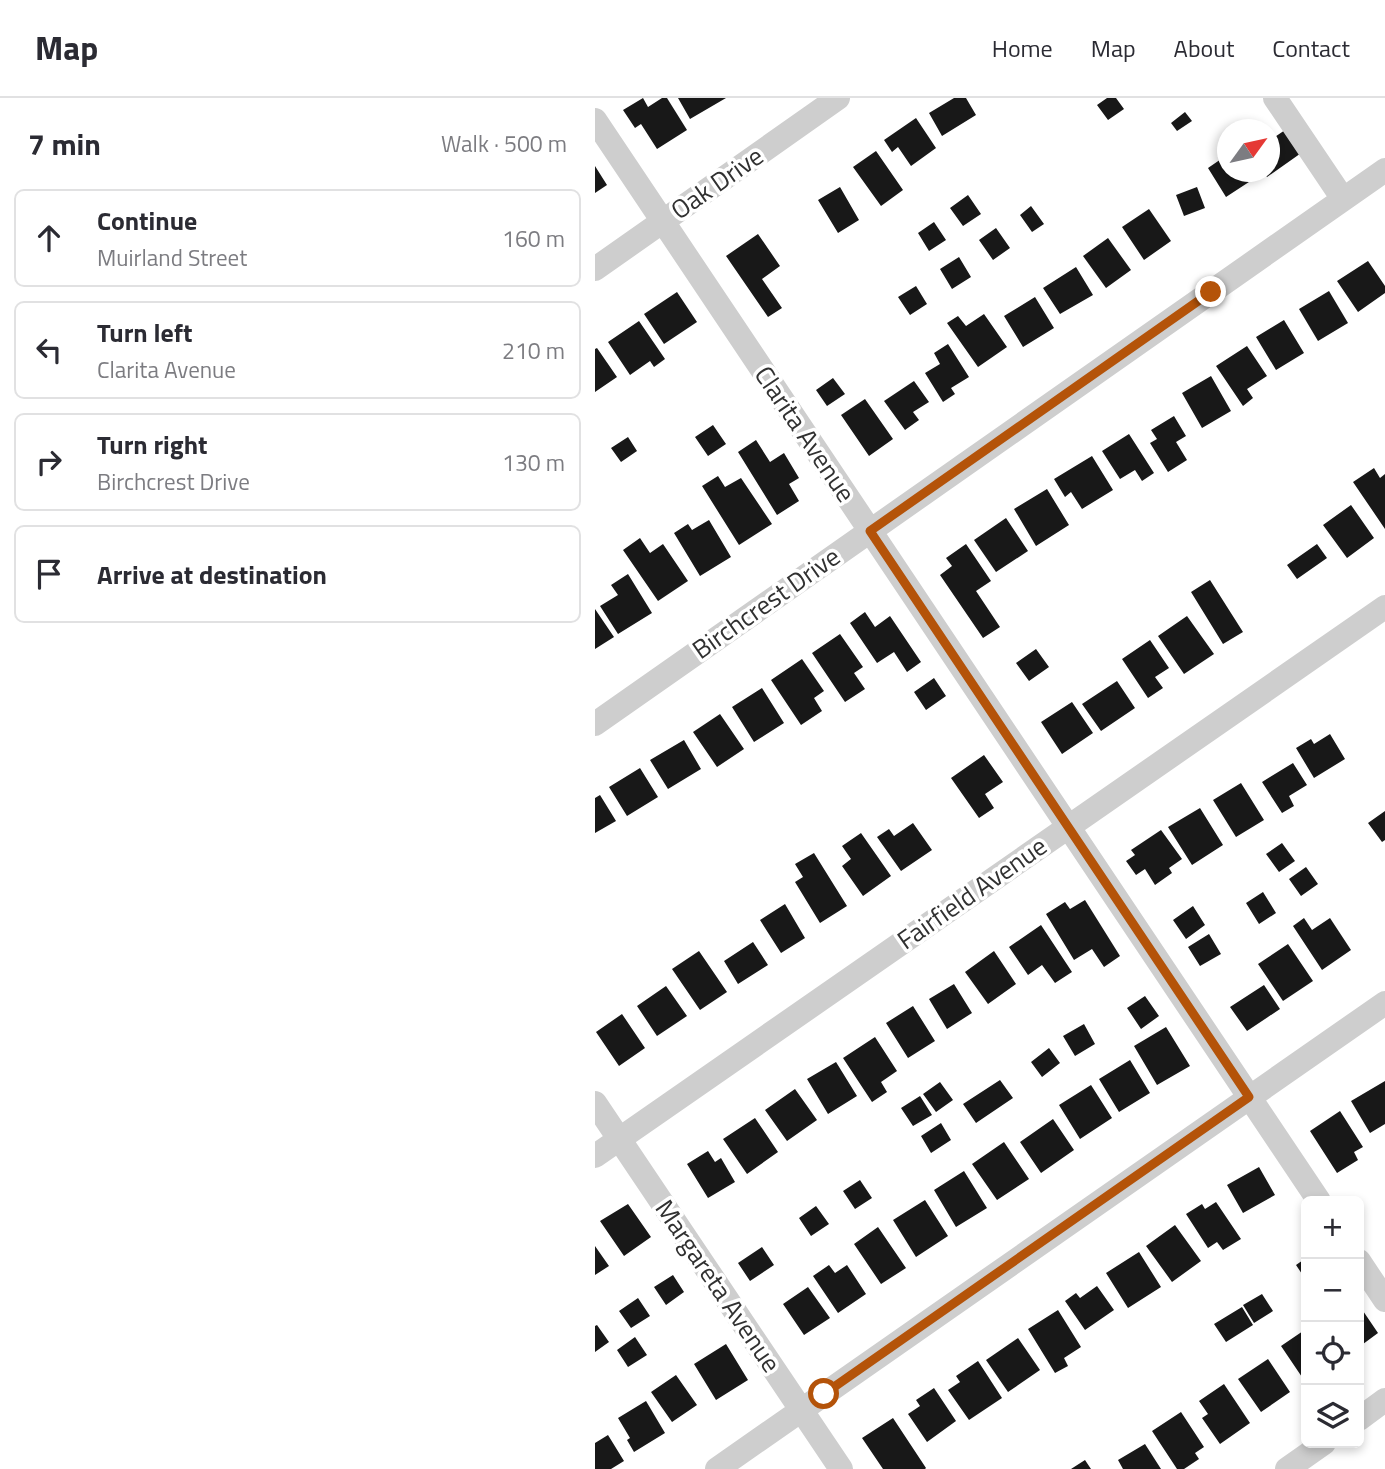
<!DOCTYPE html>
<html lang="en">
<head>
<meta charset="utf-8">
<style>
  :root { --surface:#fff; --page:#f2f2f3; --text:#2b2b33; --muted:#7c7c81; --line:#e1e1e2 }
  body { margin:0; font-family:"Titillium Web",sans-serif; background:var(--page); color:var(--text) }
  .controls { position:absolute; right:21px; bottom:21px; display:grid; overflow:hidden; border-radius:10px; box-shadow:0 4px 10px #0003 }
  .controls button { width:63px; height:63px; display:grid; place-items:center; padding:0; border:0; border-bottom:2px solid var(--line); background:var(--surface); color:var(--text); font:35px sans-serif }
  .compass { position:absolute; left:622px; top:21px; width:63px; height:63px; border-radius:50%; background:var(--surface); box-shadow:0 4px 10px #0003; rotate:57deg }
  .stop { position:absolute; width:21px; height:21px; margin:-16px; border:5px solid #b45309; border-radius:50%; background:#fff }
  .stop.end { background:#b45309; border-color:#fff; box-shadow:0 2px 7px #0008 }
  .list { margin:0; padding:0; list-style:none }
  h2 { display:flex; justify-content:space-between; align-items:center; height:91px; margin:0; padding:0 28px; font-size:30px }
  h2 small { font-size:23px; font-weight:400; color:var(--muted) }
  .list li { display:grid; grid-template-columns:46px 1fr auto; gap:21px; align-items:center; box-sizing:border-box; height:98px; margin:0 14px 14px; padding:0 14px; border:2px solid var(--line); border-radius:10px }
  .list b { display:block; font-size:26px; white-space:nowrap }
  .list p { margin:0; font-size:23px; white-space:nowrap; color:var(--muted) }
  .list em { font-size:23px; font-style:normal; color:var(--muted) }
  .icon { flex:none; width:38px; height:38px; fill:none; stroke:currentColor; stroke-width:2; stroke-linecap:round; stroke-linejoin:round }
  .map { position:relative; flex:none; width:790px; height:1371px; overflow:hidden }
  header { display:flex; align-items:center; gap:42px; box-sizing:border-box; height:98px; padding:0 35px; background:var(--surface); border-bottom:2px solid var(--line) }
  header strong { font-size:33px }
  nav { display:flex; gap:38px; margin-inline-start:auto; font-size:24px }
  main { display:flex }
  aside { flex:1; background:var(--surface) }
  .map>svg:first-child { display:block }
  .building { fill:#181818 }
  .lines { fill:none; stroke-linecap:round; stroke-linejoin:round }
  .minor { stroke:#cecece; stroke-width:24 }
  .route { stroke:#b45309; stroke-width:9 }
  .labels { text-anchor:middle; stroke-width:7; stroke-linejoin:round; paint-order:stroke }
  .street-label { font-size:26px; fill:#313131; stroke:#fff }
</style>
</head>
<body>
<header>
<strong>Map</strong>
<nav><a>Home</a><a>Map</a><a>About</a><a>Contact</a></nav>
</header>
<main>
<aside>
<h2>7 min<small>Walk · 500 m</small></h2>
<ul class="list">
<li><svg class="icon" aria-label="ahead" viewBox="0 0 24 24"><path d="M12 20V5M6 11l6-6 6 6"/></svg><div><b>Continue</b><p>Muirland Street</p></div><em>160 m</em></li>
<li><svg class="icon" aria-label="left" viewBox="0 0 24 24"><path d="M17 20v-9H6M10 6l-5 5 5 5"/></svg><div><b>Turn left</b><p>Clarita Avenue</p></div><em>210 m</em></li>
<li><svg class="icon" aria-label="right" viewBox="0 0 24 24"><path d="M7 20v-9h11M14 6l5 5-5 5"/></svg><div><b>Turn right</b><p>Birchcrest Drive</p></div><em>130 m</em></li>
<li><svg class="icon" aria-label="arrive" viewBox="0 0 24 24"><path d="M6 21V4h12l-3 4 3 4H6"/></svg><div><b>Arrive at destination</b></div></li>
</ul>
</aside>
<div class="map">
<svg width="790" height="1371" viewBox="0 0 790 1371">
  <rect width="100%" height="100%" fill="#fff"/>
  <path class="building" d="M48 0 53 9 67 0H72L92 32 62 51 46 26 40 30 28 12Z
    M83 0H131L95 21Z
    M359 0H371L381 17 347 38 334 15Z
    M512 0H521L529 11 513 22 502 7Z
    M590 14 597 23 582 33 576 25Z
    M321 20 341 50 316 68 303 49 297 54 289 42Z
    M693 30 709 53 672 79 668 74H674V43Z
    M281 53 308 92 286 108 258 69Z
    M632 57V74H651L657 82 631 99 613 70Z
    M0 68 12 87 0 95Z
    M245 89 264 122 243 135 223 102Z
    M602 89 610 110 589 118 581 97Z
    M373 97 386 116 368 128 355 110Z
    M436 108 449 126 437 134 425 117Z
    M554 111 576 143 549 162 527 129Z
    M339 124 351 142 334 153 323 135Z
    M401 130 415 150 398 162 384 142Z
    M163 136 185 168 167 181 187 210 173 219 131 158Z
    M513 140 536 172 511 190 488 158Z
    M364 159 376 179 357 191 345 171Z
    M773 163 790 188V195L763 214 742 183Z
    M481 169 498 197 465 216 448 190Z
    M321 188 332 206 315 217 303 199Z
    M734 193 753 225 723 243 704 211Z
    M82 194 102 224 69 246 49 216Z
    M440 199 459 230 428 249 409 218Z
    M389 216 412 249 383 269 352 225 363 218 371 228Z
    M689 222 709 255 681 272 661 239Z
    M44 223 70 261 59 269 55 263 35 277 13 244Z
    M353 246 374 279 356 290 360 296 348 304 330 275 345 266 339 255Z
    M652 248 672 278 652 291 658 300 648 308 621 268Z
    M2 250 22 279 0 294V251Z
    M616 278 636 313 607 330 587 295Z
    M238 280 250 296 232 308 221 292Z
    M319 283 334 304 318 314 324 322 310 332 289 303Z
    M270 301 298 341 274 358 246 317Z
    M579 318 591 338 581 344 592 362 573 374 555 345 562 341 556 332Z
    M118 327 131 346 113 358 100 339Z
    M534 336 559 375 547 383 540 372 525 381 507 353Z
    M33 339 42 353 26 364 16 350Z
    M161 342 175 364 189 355 204 380 194 386 204 403 182 417 143 354Z
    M497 358 518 392 487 411 476 394 470 399 459 381Z
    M779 370 785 380 790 376V431L758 384Z
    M123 378 130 389 146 380 177 426 144 447 107 388Z
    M452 391 474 427 441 448 419 411Z
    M756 407 779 440 752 460 728 427Z
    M411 420 433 453 401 474 379 442Z
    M114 422 136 459 105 478 79 435 93 426 97 432Z
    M45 440 55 455 68 446 93 483 63 503 28 452Z
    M371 446 396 483 381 493 405 529 388 540 345 477 357 468 351 460Z
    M722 446 732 460 702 481 692 467Z
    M33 476 57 515 23 536 5 508 23 497 16 487Z
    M615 482 648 534 628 546 596 494Z
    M0 511 19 539 0 551Z
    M270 514 280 529 295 518 326 564 312 574 299 554 282 565 255 525Z
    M592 518 619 556 589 576 563 538Z
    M245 536 268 569 259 575 270 591 250 604 217 555Z
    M555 542 574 570 560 579 568 590 553 600 527 561Z
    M441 551 454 569 434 583 421 565Z
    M207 561 229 593 219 600 227 613 206 627 176 582Z
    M339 580 351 598 331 612 319 594Z
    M522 583 540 610 506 633 487 606Z
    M167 590 189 625 159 644 137 609Z
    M477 604 498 635 467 656 446 624Z
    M125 616 149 651 122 669 98 634Z
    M735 636 750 661 719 680 701 650 716 641 719 646Z
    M89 642 106 671 73 691 55 662Z
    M389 657 408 684 390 696 399 710 384 720 356 680Z
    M698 665 712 687 694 698 699 708 687 715 667 684Z
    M45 670 63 699 32 718 14 689Z
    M646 685 669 722 641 739 618 702Z
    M5 697 21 723 0 735V700Z
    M605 710 628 747 597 767 573 729Z
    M790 713V742L787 744 773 725Z
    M318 725 337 752 306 773 282 739 294 731 299 738Z
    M566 732 587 761 574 770 577 775 560 787 550 771 541 777 531 763 540 757 536 752Z
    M266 735 296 778 268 798 247 768 256 761 247 748Z
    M687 745 700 763 684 774 671 756Z
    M219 755 252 808 225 825 200 784 208 779 200 766Z
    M711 769 723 786 706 798 694 781Z
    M668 794 681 815 664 826 651 805Z
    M490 802 525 858 509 869 497 851 479 862 451 816 470 804 475 811Z
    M190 806 210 840 186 855 165 822Z
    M598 808 610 827 591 841 578 822Z
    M709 820 717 832 735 820 756 852 727 872 698 828Z
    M446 827 477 874 460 885 447 867 433 877 414 849Z
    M614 836 626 856 605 868 593 849Z
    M158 844 173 867 143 886 129 863Z
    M693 846 718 883 688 903 663 866Z
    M104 853 132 894 105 912 77 871Z
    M399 853 421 886 393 906 370 874Z
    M359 886 377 915 352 931 334 901Z
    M669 887 685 911 652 933 635 909Z
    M71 888 92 918 62 938 42 908Z
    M550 898 564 918 546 931 532 910Z
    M318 908 340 943 313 960 291 925Z
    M27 916 50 950 24 968 1 934Z
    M489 926 500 946 480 958 468 938Z
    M571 929 595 968 562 987 539 948Z
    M280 939 302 973 286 984 292 994 277 1004 248 960Z
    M454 950 465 965 447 979 436 964Z
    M535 962 555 995 524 1014 504 981Z
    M241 964 262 998 233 1016 212 981Z
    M405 982 418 1000 381 1025 368 1006Z
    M790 983V1026L775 1035 756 1003Z
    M345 984 358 1002 341 1014 328 996Z
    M496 987 517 1020 485 1041 464 1007Z
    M200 991 222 1022 192 1043 170 1012Z
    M325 998 337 1017 318 1028 306 1010Z
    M745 1013 768 1049 759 1054 763 1062 742 1075 715 1033Z
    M160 1020 183 1054 152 1076 128 1041Z
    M458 1021 479 1052 446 1075 425 1044Z
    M346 1025 356 1042 336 1055 326 1038Z
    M409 1044 434 1081 402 1102 377 1066Z
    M113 1053 120 1064 126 1060 140 1084 113 1100 92 1066Z
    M664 1069 680 1097 648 1115 632 1087Z
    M369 1073 392 1110 361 1129 339 1092Z
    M265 1082 277 1100 260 1111 248 1093Z
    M330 1102 353 1138 321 1159 298 1122Z
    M621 1104 646 1141 628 1152 622 1144 613 1150 591 1116 607 1106 610 1111Z
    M33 1106 56 1139 29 1158 5 1123Z
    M221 1108 234 1126 216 1138 204 1120Z
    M580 1127 606 1163 577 1184 551 1148Z
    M283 1129 311 1170 286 1186 259 1146Z
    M0 1148 14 1168 0 1177Z
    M167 1149 179 1167 155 1183 143 1165Z
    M544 1154 566 1189 533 1210 511 1175Z
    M711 1160V1182L701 1167Z
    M234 1167 240 1175 252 1167 271 1196 243 1215 218 1178Z
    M78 1177 89 1194 71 1207 59 1189Z
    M502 1188 519 1212 490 1232 470 1203 481 1195 485 1200Z
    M213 1189 235 1220 209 1237 188 1206Z
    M667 1196 678 1213 659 1225 648 1207Z
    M43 1200 55 1218 36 1230 24 1213Z
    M764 1207 783 1235 764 1249Z
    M647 1209 658 1227 631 1244 619 1226Z
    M463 1212 486 1249 469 1260 473 1268 460 1275 433 1231Z
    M2 1227 14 1244 0 1254V1228Z
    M711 1231V1285L686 1248Z
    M40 1239 52 1257 33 1269 22 1252Z
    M423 1240 445 1272 413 1294 391 1262Z
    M131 1246 153 1282 121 1302 99 1266Z
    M673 1261 695 1294 666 1314 643 1281Z
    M383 1263 407 1300 374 1322 353 1292 365 1284 361 1278Z
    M81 1277 102 1307 77 1324 56 1294Z
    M629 1286 655 1325 625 1346 607 1320 613 1316 604 1303Z
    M339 1290 361 1323 332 1344 313 1316 325 1308 321 1302Z
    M51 1303 70 1335 39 1354 32 1342 35 1340 23 1320Z
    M586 1314 609 1349 600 1355 604 1361 589 1371H582L557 1333Z
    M298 1320 331 1370 330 1371H288L267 1340Z
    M13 1337 29 1363 16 1371H0V1345Z
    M550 1346 566 1371H528L523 1362Z
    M490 1362 496 1371H476Z"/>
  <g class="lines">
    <path class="minor" d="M680 0 748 101
      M0 22 724 1103
      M0 171 243 0
      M0 626 790 72
      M0 1005 246 1371
      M0 1058 790 509
      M764 1163 790 1202
      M764 1321 790 1302
      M122 1371 790 905
      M692 1371 729 1345"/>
  </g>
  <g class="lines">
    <path class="route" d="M229 1296 654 999 275 433 616 194"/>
  </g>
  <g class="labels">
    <g class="street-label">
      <text transform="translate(122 85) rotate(-35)" y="9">Oak Drive</text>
      <text transform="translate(210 336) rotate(56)" y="9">Clarita Avenue</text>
      <text transform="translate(171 505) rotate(-35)" y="9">Birchcrest Drive</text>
      <text transform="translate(377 795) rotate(-35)" y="9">Fairfield Avenue</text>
      <text transform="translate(123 1188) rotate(56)" y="9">Margareta Avenue</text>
    </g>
  </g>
</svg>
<div class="controls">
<button>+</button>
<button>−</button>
<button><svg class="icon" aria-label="locate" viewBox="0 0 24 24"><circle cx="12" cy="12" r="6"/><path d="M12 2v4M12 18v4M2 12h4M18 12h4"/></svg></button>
<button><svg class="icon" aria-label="layers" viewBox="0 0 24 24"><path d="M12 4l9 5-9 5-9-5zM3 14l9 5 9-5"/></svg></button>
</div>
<svg class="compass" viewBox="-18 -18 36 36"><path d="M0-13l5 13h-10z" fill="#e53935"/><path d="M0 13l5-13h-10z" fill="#7c7c81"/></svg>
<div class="stop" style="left:229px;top:1296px"></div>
<div class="stop end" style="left:616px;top:194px"></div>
</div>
</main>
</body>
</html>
